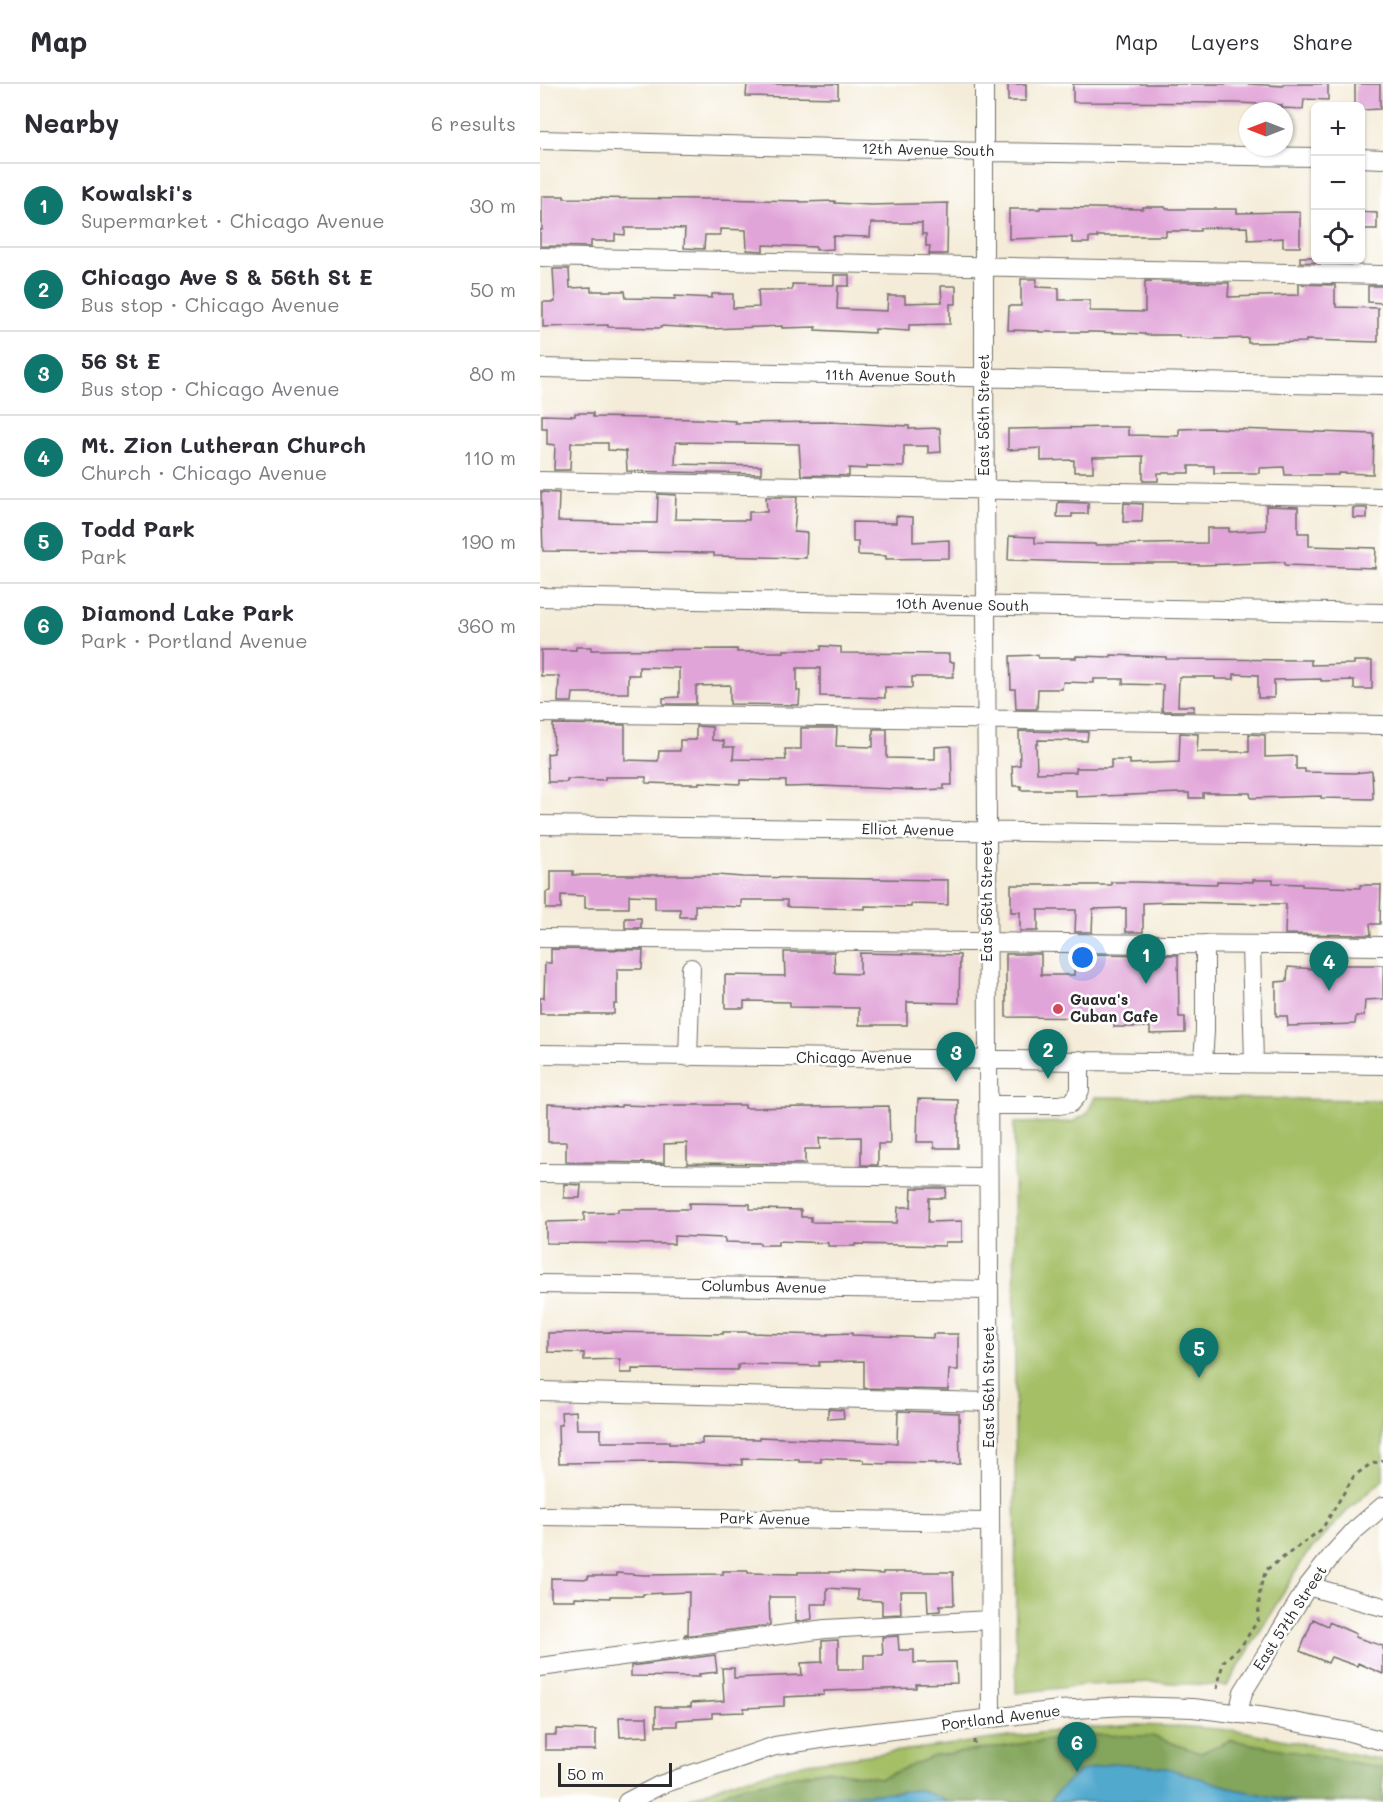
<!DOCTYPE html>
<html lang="en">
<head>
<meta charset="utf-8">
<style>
  :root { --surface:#fff; --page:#f7f7f7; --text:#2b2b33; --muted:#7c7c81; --line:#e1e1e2; --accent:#0f766e }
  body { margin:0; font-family:Mali,sans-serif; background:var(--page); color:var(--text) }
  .controls { position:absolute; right:18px; top:18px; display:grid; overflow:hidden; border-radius:9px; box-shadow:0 2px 4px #0004 }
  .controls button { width:54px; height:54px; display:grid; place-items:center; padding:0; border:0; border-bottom:2px solid var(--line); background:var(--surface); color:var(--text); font:30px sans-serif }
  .compass { position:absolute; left:699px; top:18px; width:54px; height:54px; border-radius:50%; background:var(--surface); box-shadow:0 2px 4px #0004; rotate:270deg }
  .scale { position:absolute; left:18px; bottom:15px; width:114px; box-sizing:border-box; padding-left:6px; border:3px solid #2b2b2b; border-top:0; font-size:16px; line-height:21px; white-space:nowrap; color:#2b2b2b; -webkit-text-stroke:4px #fff; paint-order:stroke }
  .you { position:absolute; left:543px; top:874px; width:21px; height:21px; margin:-15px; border:4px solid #fff; border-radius:50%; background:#1a73e8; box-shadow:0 0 0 9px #1a73e833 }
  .badge { display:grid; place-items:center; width:39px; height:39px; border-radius:50%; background:var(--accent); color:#fff; font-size:20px; font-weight:700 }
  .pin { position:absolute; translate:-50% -50px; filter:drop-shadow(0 2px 3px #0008) }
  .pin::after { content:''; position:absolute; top:32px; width:21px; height:18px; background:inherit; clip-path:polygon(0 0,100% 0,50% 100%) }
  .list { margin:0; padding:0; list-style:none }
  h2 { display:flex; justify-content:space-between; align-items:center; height:78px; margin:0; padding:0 24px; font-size:26px }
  h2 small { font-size:20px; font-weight:400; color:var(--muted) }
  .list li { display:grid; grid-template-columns:39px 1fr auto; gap:18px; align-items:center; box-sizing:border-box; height:84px; padding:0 24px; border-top:2px solid var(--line) }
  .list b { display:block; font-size:22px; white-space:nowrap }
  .list p { margin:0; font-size:20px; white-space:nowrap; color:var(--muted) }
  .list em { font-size:20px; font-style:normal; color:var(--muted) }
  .icon { flex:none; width:33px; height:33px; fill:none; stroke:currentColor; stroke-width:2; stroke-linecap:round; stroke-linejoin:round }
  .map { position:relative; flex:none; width:843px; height:1718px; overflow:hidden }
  header { display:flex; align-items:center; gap:36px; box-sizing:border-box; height:84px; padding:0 30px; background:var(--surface); border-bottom:2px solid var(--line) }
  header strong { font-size:28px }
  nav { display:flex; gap:33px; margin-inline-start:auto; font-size:21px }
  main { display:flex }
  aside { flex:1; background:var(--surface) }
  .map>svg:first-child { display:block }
  .green { fill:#a4bf66; stroke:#687548; stroke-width:1.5 }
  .forest { fill:#83a65b; stroke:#576843; stroke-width:1.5 }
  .water { fill:#51a9ce; stroke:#3e6a7c; stroke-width:1.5 }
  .building { fill:#e1a4d8 }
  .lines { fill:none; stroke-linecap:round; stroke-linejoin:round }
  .minor-casing { stroke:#716f68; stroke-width:20 }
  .path { stroke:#716f68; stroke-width:3; stroke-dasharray:4.5 4.5; stroke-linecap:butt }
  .minor { stroke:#fff; stroke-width:18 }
  .poi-dot { fill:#d1495b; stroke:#fff; stroke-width:2 }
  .labels { text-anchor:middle; stroke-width:5; stroke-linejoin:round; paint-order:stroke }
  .street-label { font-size:15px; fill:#2b2b2b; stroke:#fff }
  .poi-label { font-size:15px; font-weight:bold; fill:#2b2b2b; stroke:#fff; text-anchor:start }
</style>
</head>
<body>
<header>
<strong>Map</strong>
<nav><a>Map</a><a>Layers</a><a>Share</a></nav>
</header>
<main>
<aside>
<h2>Nearby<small>6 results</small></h2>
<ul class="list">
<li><span class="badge">1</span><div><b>Kowalski's</b><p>Supermarket · Chicago Avenue</p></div><em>30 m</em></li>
<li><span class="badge">2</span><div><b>Chicago Ave S &amp; 56th St E</b><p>Bus stop · Chicago Avenue</p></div><em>50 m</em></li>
<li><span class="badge">3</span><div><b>56 St E</b><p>Bus stop · Chicago Avenue</p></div><em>80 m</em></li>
<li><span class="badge">4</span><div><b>Mt. Zion Lutheran Church</b><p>Church · Chicago Avenue</p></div><em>110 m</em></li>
<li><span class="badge">5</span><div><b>Todd Park</b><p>Park</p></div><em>190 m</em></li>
<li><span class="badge">6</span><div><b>Diamond Lake Park</b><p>Park · Portland Avenue</p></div><em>360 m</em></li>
</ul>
</aside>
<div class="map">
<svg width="843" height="1718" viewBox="0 0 843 1718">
  <rect width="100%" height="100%" fill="#fff"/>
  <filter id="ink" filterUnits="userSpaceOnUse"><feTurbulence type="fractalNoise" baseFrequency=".0167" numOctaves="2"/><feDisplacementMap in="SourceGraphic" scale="12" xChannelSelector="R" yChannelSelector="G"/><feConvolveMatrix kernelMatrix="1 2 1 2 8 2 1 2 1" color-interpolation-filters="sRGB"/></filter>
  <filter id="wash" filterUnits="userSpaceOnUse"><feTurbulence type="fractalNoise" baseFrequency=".008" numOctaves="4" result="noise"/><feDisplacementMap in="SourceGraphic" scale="24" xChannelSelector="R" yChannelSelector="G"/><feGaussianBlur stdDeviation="1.35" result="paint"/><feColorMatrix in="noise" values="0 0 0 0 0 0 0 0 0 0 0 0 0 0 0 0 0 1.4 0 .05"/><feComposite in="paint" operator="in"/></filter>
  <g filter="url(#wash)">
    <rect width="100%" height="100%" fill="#f4ecd8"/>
    <path class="green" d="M555 1013 843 1016V1396L810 1424 766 1471 687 1602 612 1598 547 1601 476 1609 474 1039 532 1038 547 1030Z
      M597 1641 651 1643 702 1647 843 1676V1718H141L193 1697 267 1679 523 1646Z"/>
    <path class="forest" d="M546 1651 612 1652 660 1669 691 1656 843 1684V1718H758L699 1706 518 1707 510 1718H409L380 1706 297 1712 267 1718H165L198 1703 287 1686 341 1694 394 1672Z"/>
    <path class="water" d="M572 1679 624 1683 699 1706 758 1718H510L518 1707 538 1688Z
      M380 1706 409 1718H267L297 1712Z"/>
    <g id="blocks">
      <path class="building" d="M207 0H298V14L206 12Z
        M468 0H486V17H468Z
        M533 0H710L743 2V0H788V16L764 15 763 25 742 24V21L696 19 533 18Z
        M815 0H840V25L820 26V22H815Z
        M2 112H24V114L173 115 260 117V118L295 117V119L331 121 408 119 407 170H389L390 162H386V150H382V139H331L330 153 293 152V165L276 166V163L223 161V167L207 166 206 146 180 145V151H165L164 165 144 164 145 145 120 144H85V151L75 150V157H51V163L0 162V146H2Z
        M500 123 603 125V123H625L626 125H697V129L760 128V163H743V154L708 156 707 143 660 144V147H626V152H557V154H549V159H532V153L469 155V125H500Z
        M820 128 837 129V145H820Z
        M760 173H774V176H792V179L760 178Z
        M13 185H29L30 204 51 203V207H85L86 214 135 215V212L172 214V210H193V224L219 223 218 206H252V200L294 201V191H309V202H298L297 225 347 227 348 212H365V219L402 218 401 202H416V220H410V240L369 241V247L335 245V249L275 246 276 243 242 244V242L172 245 121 242V244L68 243V241L3 243V218H15Z
        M481 195H497L496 203 519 204V216H550V227L605 228V197L689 199 688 213 759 211V200L795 201V220H796V223L838 224V258L766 256V258L708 259V254L674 255 639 253V251H605V250L556 248H499V247L468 246 469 222H481Z
        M828 202H843V219L828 218Z
        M35 329H53V333L159 335 195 337V339L291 338 369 342V345L400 344 401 368 388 369V362H364V383L327 382V385L309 384V392L261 391 259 360 136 358 135 380 221 382V390L87 387 86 367 68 366V359H31L30 386H14L15 361 7 360V344H2V331L35 332Z
        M569 343H588V351L639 352V345L670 344 834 350 833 390 798 389V391H745L744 383 719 384V389H674V382H649V389H618V397H603V372L553 373V388H534V376L501 377V364L468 366V345Z
        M1 408 19 409 18 437 104 439H117L118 410 136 411 135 435 184 436H209V428H227L226 413H257L254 448 267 449 266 474 174 472V469L3 467Z
        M518 418 548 419V430H532V433H517Z
        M584 419 603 420 602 438H583Z
        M726 422 758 423V449H769V462L836 464 835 484 745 481V478L661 481 639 480V479H570L468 476 469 452 495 453V459L555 460V461L667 459V444H689V448L726 446Z
        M813 424H827V434H813Z
        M356 432 373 433V458L409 456V474L346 475V472L318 471V458H313V438L356 439Z
        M281 562 301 563V569L409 570V578H414L413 593H372V604L345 603V614L280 612V584H257V607H260L259 621 190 620V601L156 602V620H123V614L139 613V584L99 583V591H88V609H33L32 618H18L19 592H1V566H36V563H51V566H56L197 565V568H244V566H281Z
        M498 571V574H536V572L571 573V571L626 573V575L771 576V581L814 580V577H832V605H814V596L781 597V595L734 596V614H718V591L694 590V595H675V593H639L638 622H654V627H622L623 601 583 600V595H554V599L523 598 522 605H498L497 625H476L475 605H471L470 572Z
        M13 640 85 641V676L118 677 119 667H140V656H156V642L172 643V656L184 657V663H194L193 675 246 676 245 665H261V644H297L296 662 333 663V645H347V674L395 675V663L411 662 412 701H404V705L379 706 282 702 246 703V697L200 696V700L159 698V700H140L106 699V693H65V696L27 695V698H8L7 670 14 669Z
        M479 647 548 648 547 657 498 656V660H496L497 689 536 688V684H571V676H590V680L639 678 640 649 658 650 657 668H709V650L725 651V673L756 672V685H765V688L814 689 832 687 833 715 781 714V712L711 714 710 709H663V714H649V709H641L536 713V706H481V702H473L472 682 480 681Z
        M11 787H33V791H177L202 793 408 796V821L371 820V823L325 822V825L250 823 247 822V816H201V823L155 821V833H140V825H115V812L89 811V824H45V812L21 811V825H6V808L11 807Z
        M713 796H733V799L762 800V802L820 804V801H841L840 840H830L831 851 745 850 746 820 630 818 603 819V848H586V824L553 825 552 848H535L536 826H498V847H480V828H471V801H571V798H594L677 800V797L713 798Z
        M85 834H101V844H85Z
        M11 865 103 866 102 885H77V920H74V930H0V914H4L5 879H11Z
        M244 868H294L295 889 320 890V869L420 871 419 919 367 918V941H319V924L250 923V918L204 917V924H185V891L245 892Z
        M466 870H501V891H534L535 870 638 871 639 933H645V949L610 950V943H574V934L466 933Z
        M774 881H843V915L825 916 824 932H816L815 940 748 942 747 932H736V898L747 897 748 883 774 885Z
        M378 1015 418 1016V1064H394V1058H377Z
        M8 1020 81 1023V1021L115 1022 138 1021H205V1024L349 1022 350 1060H338V1081H321V1053L279 1054 280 1065H265V1080L147 1079V1059L124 1060V1079L26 1078V1058H8Z
        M24 1100 41 1101 40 1114H24Z
        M372 1104H406L405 1114H389L388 1138 422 1137V1158H405V1162L315 1160V1162H288V1159L238 1157V1161H220V1159L185 1158V1154L134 1152V1160L6 1159V1138L44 1137V1129L78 1128V1125H149V1119L210 1120V1125L261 1126V1133H271V1138L357 1139 358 1123H371Z
        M68 1248 183 1250V1248H209V1249L288 1251V1250L312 1249V1251L393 1254V1250H418V1286H409L408 1306 324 1304V1277L279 1278V1282L203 1280 198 1281V1286L92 1285V1289H80V1275L44 1276V1269L8 1268V1249Z
        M288 1325 303 1326 304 1334 288 1335Z
        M36 1327 37 1345H61V1358H129V1360H162V1354L220 1355V1353L357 1359 358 1327 419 1329 420 1380 395 1381V1379L348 1378V1380L324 1379V1376L281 1374V1378H259V1376L202 1375V1381L129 1378 19 1379 18 1341H22L21 1328Z
        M183 1487H208V1489L258 1490V1488H301L343 1490V1488H413L414 1521H400V1527L388 1528 387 1507H360L361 1530 342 1531V1517L318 1516V1506L287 1504V1520H271L272 1535 256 1538 255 1513H229L230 1541 144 1552 145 1550H148L149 1508 103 1510V1512H70V1514L35 1513V1516H11V1494L48 1495V1492H77V1489L104 1491 183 1490Z
        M773 1535 788 1542 789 1538 816 1550 815 1553 843 1562V1590L818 1579 817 1582 791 1573 788 1579 760 1567Z
        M358 1552 359 1566H374V1579L416 1578 417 1599 376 1600V1604L284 1607V1611L244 1613V1622L204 1624V1628L172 1629V1634L137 1636V1642H116V1623H151V1619L184 1617 182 1584H194V1594L262 1591 261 1579 282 1578V1557L298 1556V1585H324V1571H343L342 1553Z
        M175 1571 177 1588 159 1590 160 1593 91 1592V1582Z
        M79 1633H107L108 1652 80 1653Z
        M16 1645 56 1646V1666H5V1651H16Z"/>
    </g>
  </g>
  <g filter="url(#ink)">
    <use href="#blocks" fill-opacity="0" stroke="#716f68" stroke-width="1.5"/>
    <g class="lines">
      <g class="minor-casing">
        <path id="minor" d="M444 0V294L446 522 451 1635
          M0 56 445 68 776 73
          M820 74 843 75
          M0 173 843 191
          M0 284 843 302
          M0 397 843 413
          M0 513 843 529
          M0 629 843 641
          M0 741 843 753
          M0 854 843 862
          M711 861 714 979
          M0 970 843 981
          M148 973 151 884
          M663 978 665 947V860
          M448 1021H519L531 1019 537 1012 540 1006V976
          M0 1089 448 1093
          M0 1200 449 1206
          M0 1307 449 1318
          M0 1432 450 1438
          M768 1502 843 1523
          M0 1583 285 1545 450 1536
          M698 1630 703 1608 768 1502 794 1469 815 1446 843 1422
          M87 1718 120 1701 235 1662 294 1653 519 1626 586 1622 653 1624 726 1633 810 1648 843 1657"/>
      </g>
      <path class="path" d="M677 1605 683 1578 702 1561 718 1536 720 1504 726 1486 782 1445 814 1392 829 1381 843 1376
        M434 1656V1660"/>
      <use href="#minor" class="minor"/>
    </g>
  </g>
  <circle class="poi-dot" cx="518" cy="925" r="6"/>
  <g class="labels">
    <g class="street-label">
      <text transform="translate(388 66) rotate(1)" y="5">12th Avenue South</text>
      <text transform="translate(350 292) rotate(1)" y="5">11th Avenue South</text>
      <text transform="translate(444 331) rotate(-90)" y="5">East 56th Street</text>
      <text transform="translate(422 521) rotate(1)" y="5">10th Avenue South</text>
      <text transform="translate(368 746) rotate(1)" y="5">Elliot Avenue</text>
      <text transform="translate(447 817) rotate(-90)" y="5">East 56th Street</text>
      <text x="314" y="979">Chicago Avenue</text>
      <text transform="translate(224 1203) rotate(1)" y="5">Columbus Avenue</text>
      <text transform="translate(449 1303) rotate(-90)" y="5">East 56th Street</text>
      <text transform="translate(225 1435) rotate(1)" y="5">Park Avenue</text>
      <text transform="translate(750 1534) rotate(-57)" y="5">East 57th Street</text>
      <text transform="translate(461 1634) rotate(-7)" y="5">Portland Avenue</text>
    </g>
    <g class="poi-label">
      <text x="530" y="921">Guava's<tspan x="530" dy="17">Cuban Cafe</tspan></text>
    </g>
  </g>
</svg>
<div class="controls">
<button>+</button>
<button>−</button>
<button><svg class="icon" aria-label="locate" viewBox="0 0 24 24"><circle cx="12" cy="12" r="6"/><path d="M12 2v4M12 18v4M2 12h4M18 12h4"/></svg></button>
</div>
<svg class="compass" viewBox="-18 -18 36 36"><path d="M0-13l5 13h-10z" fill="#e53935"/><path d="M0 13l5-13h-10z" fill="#7c7c81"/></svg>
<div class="scale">50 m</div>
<div class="you"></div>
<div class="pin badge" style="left:606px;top:900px">1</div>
<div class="pin badge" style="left:508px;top:995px">2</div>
<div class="pin badge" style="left:416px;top:998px">3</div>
<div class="pin badge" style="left:789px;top:907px">4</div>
<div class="pin badge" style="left:659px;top:1294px">5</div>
<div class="pin badge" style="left:537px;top:1688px">6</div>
</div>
</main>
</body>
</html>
